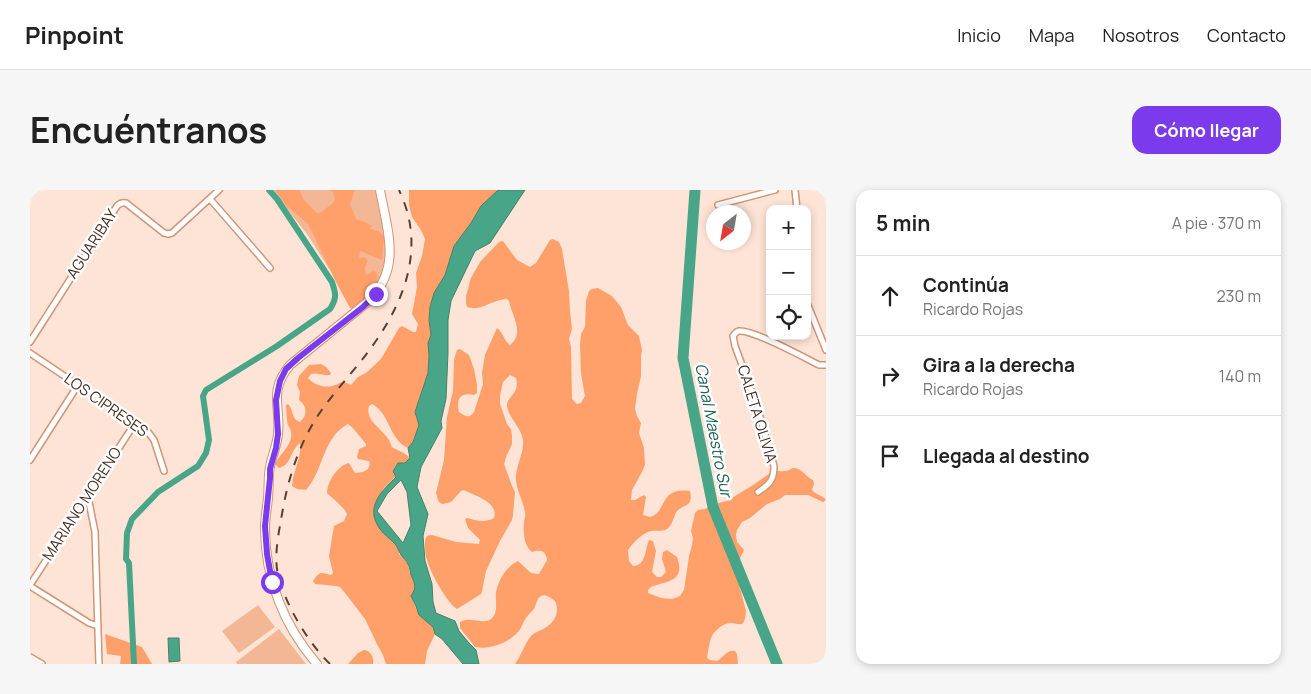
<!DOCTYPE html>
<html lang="es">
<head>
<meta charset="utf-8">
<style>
  :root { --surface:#fff; --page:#f6f6f6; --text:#222; --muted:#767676; --line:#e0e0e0; --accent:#7c3aed }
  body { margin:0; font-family:Manrope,sans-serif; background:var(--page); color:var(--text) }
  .controls { position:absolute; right:15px; top:15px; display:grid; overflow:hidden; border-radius:10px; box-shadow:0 2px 8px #0003 }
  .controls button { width:45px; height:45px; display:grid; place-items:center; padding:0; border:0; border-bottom:1px solid var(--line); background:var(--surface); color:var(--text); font:25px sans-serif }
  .compass { position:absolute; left:676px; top:15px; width:45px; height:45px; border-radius:50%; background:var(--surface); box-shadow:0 2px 8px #0003; rotate:211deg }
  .stop { position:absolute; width:15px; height:15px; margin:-11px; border:4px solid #7c3aed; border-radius:50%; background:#fff }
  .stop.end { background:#7c3aed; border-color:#fff; box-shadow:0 1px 5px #0008 }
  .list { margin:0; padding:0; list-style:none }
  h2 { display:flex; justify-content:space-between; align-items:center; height:65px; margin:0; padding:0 20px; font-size:21px }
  h2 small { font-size:16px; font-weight:400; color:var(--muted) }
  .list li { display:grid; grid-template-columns:32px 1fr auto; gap:15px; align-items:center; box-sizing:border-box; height:80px; padding:0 20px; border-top:1px solid var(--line) }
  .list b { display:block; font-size:19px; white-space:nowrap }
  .list p { margin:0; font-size:16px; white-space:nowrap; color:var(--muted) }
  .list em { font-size:16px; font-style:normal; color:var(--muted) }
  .icon { flex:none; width:28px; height:28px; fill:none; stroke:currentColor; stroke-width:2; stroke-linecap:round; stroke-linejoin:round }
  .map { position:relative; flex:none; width:796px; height:474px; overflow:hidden; border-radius:15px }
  header { display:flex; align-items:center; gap:30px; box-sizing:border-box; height:70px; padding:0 25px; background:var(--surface); border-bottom:1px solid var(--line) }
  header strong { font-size:24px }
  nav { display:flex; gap:28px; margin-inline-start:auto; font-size:18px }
  .intro { display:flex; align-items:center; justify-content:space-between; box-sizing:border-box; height:120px; padding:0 30px }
  h1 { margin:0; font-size:35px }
  .button { padding:12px 22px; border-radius:15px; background:var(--accent); color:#fff; font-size:18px; font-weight:700 }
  main { display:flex; gap:30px; padding:0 30px }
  aside { flex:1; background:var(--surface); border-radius:15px; box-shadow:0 2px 8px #0003 }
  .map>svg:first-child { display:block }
  .green { fill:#f3b796 }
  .forest { fill:#ffa06a }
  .water { fill:#48a588; stroke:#478168; fill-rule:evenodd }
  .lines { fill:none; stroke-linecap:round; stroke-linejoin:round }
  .canal { stroke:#48a588; stroke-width:6 }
  .river { stroke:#48a588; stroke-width:11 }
  .street-casing { stroke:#d19574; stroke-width:8 }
  .primary-casing { stroke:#d19574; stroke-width:10 }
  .street { stroke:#fff; stroke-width:5 }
  .primary { stroke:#fff; stroke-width:8 }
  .rail { stroke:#594032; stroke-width:2; stroke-dasharray:9 9; stroke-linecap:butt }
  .route { stroke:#7c3aed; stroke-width:6 }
  .labels { text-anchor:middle; stroke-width:5; stroke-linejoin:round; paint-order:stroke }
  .street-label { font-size:15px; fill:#452d1f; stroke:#fff }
  .water-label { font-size:16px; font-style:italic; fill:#1e6651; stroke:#fff }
</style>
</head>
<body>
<header>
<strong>Pinpoint</strong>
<nav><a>Inicio</a><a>Mapa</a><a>Nosotros</a><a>Contacto</a></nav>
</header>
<div class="intro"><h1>Encuéntranos</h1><a class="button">Cómo llegar</a></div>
<main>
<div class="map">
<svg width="796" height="474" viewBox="0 0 796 474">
  <rect width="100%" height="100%" fill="#fee4d6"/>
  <path class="green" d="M242 0H346L352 21 358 53 355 77 348 97 323 116 277 44Z
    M228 415 245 437 209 463 192 441Z
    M249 439 276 474H207L206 472Z"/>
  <path class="forest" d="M245 0H270L273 9 288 24 302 14 305 9 303 2 300 0H325L320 14 326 29 335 32 342 36 340 39 349 41 354 46 352 70 330 61 329 68 335 67 338 70 335 78 336 85 343 81 346 82 348 86 342 106 326 118H320L306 92 278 34 257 16Z
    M379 0H468L451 16 441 33 424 56 415 85 404 103 400 117 399 130 401 145 398 153 399 165 398 183 385 222 389 235 383 252 378 258C359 250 360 223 342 214L339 216C335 231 352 238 359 250 360 251 361 256 362 257 368 261 375 262 380 268 379 269 377 272 375 273 368 276 367 271 363 281L366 286 354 298 345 313 350 339 365 354 369 360V364L378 373 380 383 385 393 384 401 381 406C384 412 387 422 390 425 397 434 402 431 405 444L397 461 395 474H356L353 465 347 454 335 429 315 403 310 397 306 396 285 394 283 391C290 381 290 382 301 385L303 383 299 366 304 336 314 331 317 324C315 318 302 308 297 303 297 292 308 275 319 273L325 283 333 282 338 279 340 274 339 271 328 269 327 267 329 259 336 256V254C330 247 324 238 318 234 292 248 294 280 276 300L267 299 262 296C263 281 272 267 270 253 260 260 262 275 249 278L245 274C249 265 260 257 261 247 262 242 260 239 258 235 257 232 256 219 256 215L258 214C264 220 261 229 270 232 278 225 277 216 269 210L270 202 267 195 269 186 279 175 291 174 296 177 301 183 300 185C293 186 287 182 281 184L278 188C284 195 296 199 305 195 307 195 310 192 313 192 316 192 318 194 321 195L328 187 336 183 351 169 369 138 372 136 383 142H386L388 134 382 124 387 97 386 83 392 66 395 49 391 40 382 27 379 15Z
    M523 49 529 52 532 59 539 101 540 121 542 139 539 149 541 157 542 209 547 214 551 213 555 206 551 184 550 155 551 144 555 137 556 111 559 101 562 99 568 98 582 106 591 117 598 135 609 146 612 160 611 167V186L607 204 605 219 607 226 611 233 609 243 614 258 615 275 612 282 602 300 601 310H605L614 305 616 307 613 325 620 327C638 322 628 297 660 301 663 317 656 313 647 321 643 327 643 335 637 339 632 342 626 340 621 341 611 344 604 352 598 360L599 371 603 376C616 376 615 359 619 350L623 351 626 361 622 382 627 387H631L636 382 632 369 633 362 637 360 647 367C656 392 637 391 621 397L618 400V403L631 408 642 409 650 406 654 400 659 366 662 355 663 348 661 341 665 323 668 320 675 319 684 314 697 311 723 295 743 281C747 280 750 282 755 281 758 281 760 279 763 278 771 277 776 287 783 290L784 294 782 300C786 305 792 305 796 310L793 312 778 305H755L750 309 737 314 720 328 712 332 707 340 706 345 707 352 714 360 705 379 716 421C714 440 711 433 699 433 692 434 683 442 681 448 679 454 678 461 677 468L680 470 687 471C693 468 697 459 705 461L707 464 708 474H485C491 466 494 455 501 446 505 442 510 441 515 438 525 432 530 422 525 411 522 409 516 403 511 406 507 408 506 415 504 419 501 422 498 425 496 428 493 432 492 438 488 442 478 453 460 460 445 457L430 438V432C440 426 454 435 461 429 469 423 465 410 466 402 469 389 476 377 488 371L501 383 509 384 517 370C516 361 511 359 502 362 494 356 493 343 494 333 494 329 496 326 495 322 493 309 485 299 486 285 487 274 494 262 493 251 492 238 479 229 477 216 476 210 484 205 486 199 487 196 487 191 486 188L480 185 473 192 470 206V214L477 234 481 239 482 246V254L476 267 474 274 482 296 485 302 483 325 482 330 470 351 456 381 452 401 451 404 427 419C417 413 400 382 397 370 395 365 395 360 395 355 395 349 395 345 402 345L426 352 449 354 450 350 438 338 435 329 438 328C448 331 454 333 464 328 469 312 445 306 434 300L431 301 421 312 413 314 410 313 408 310 406 303 414 270 417 227 423 201 424 170 427 160 430 159 439 165 444 179 447 195V203L444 205C430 202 426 209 429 222 435 226 439 229 444 222L453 194 452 183 455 165 467 138C473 142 474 151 480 155 495 143 482 126 479 111L477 109C462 109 452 122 437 117L436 113V106L441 88 450 72 469 52 473 51 487 70 500 77 506 73 520 50Z
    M75 444 112 457 122 474H90L91 466 77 464Z
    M334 460C341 461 344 467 343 474H318L328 463Z"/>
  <path class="water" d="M468 0H495L460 53 445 61 421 111 418 130V163L416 209 411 231 412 238 391 277 387 297 398 324 393 346 395 371 402 394 403 412 406 423 425 431 429 441 439 453 446 460 449 474H433L412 449 405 444 403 437 389 425 386 416 381 406C387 397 385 394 381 385 380 382 380 377 378 374 377 371 373 368 371 365 369 362 368 358 366 355 361 349 354 345 350 339 334 317 352 301 366 287L363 281 368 273H375L380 268 378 258 383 252 389 235 385 222 398 183 399 165 398 153 401 145 399 130 400 117 404 103 415 85 424 56 441 33 451 16ZM371 290 377 302 381 335 373 353 347 321 357 304Z
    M138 448H149L150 471 139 472Z"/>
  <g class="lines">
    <path class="canal" d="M104 474 99 373 96 369 97 343 102 329 128 302 168 276 176 263 179 250 173 206 176 200 247 156 300 119C307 108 306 104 302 92L247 9 239 0"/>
    <path class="river" d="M665 0 653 168 683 317 747 474"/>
    <g class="street-casing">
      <path id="street" d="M765 0 767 19
        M180 9 240 78
        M688 15 745 0
        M777 113 796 160
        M0 152 87 16C90 13 92 12 96 13L134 43 138 44 142 43 189 0
        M0 163 118 242 124 250 134 281
        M0 270 48 195
        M728 302C740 294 744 290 744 276L726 213 705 156 703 146C706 143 705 142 709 141 722 139 775 168 789 175H796
        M57 308 59 312 65 342 69 474
        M0 395 105 233
        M0 396 59 433 68 436
        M0 467 12 474"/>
    </g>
    <g class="primary-casing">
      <path id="primary" d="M287 474C254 436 235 389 235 338 235 328 237 318 238 308 239 298 238 286 240 277 242 266 247 255 248 244 251 215 238 202 260 175L340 110C372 76 357 40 350 0"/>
    </g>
    <use href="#street" class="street"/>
    <use href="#primary" class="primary"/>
    <path class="rail" d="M300 474C278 453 252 410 247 379 245 363 248 346 251 330 257 292 268 254 291 221 305 201 323 182 338 162 367 123 389 78 379 29 377 19 373 9 369 0"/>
  </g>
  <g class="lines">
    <path class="route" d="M242 392 237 364 235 336 240 288V279L246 258 248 244 246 210 250 191 256 179 268 168 333 117 346 104"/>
  </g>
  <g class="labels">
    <g class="street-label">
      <text transform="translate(62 54) rotate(-57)" y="5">AGUARIBAY</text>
      <text transform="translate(76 215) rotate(35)" y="5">LOS CIPRESES</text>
      <text transform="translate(727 224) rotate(73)" y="5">CALETA OLIVIA</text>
      <text transform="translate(52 314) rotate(-57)" y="5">MARIANO MORENO</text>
    </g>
    <g class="water-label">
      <text transform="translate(684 240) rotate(79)" y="6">Canal Maestro Sur</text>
    </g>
  </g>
</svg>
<div class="controls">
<button>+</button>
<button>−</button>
<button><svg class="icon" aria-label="locate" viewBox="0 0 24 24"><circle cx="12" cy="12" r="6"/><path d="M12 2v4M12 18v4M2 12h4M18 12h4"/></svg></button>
</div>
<svg class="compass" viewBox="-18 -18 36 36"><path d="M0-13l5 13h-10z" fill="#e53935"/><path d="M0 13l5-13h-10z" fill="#767676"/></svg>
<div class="stop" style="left:242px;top:392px"></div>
<div class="stop end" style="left:346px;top:104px"></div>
</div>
<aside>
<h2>5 min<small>A pie · 370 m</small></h2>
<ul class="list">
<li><svg class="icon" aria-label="ahead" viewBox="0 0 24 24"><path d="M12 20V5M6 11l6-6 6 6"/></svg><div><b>Continúa</b><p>Ricardo Rojas</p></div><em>230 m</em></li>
<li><svg class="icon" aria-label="right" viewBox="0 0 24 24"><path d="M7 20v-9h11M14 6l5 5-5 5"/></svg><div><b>Gira a la derecha</b><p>Ricardo Rojas</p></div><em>140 m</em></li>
<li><svg class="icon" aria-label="arrive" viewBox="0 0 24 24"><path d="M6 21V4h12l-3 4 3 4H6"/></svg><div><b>Llegada al destino</b></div></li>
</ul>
</aside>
</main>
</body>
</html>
